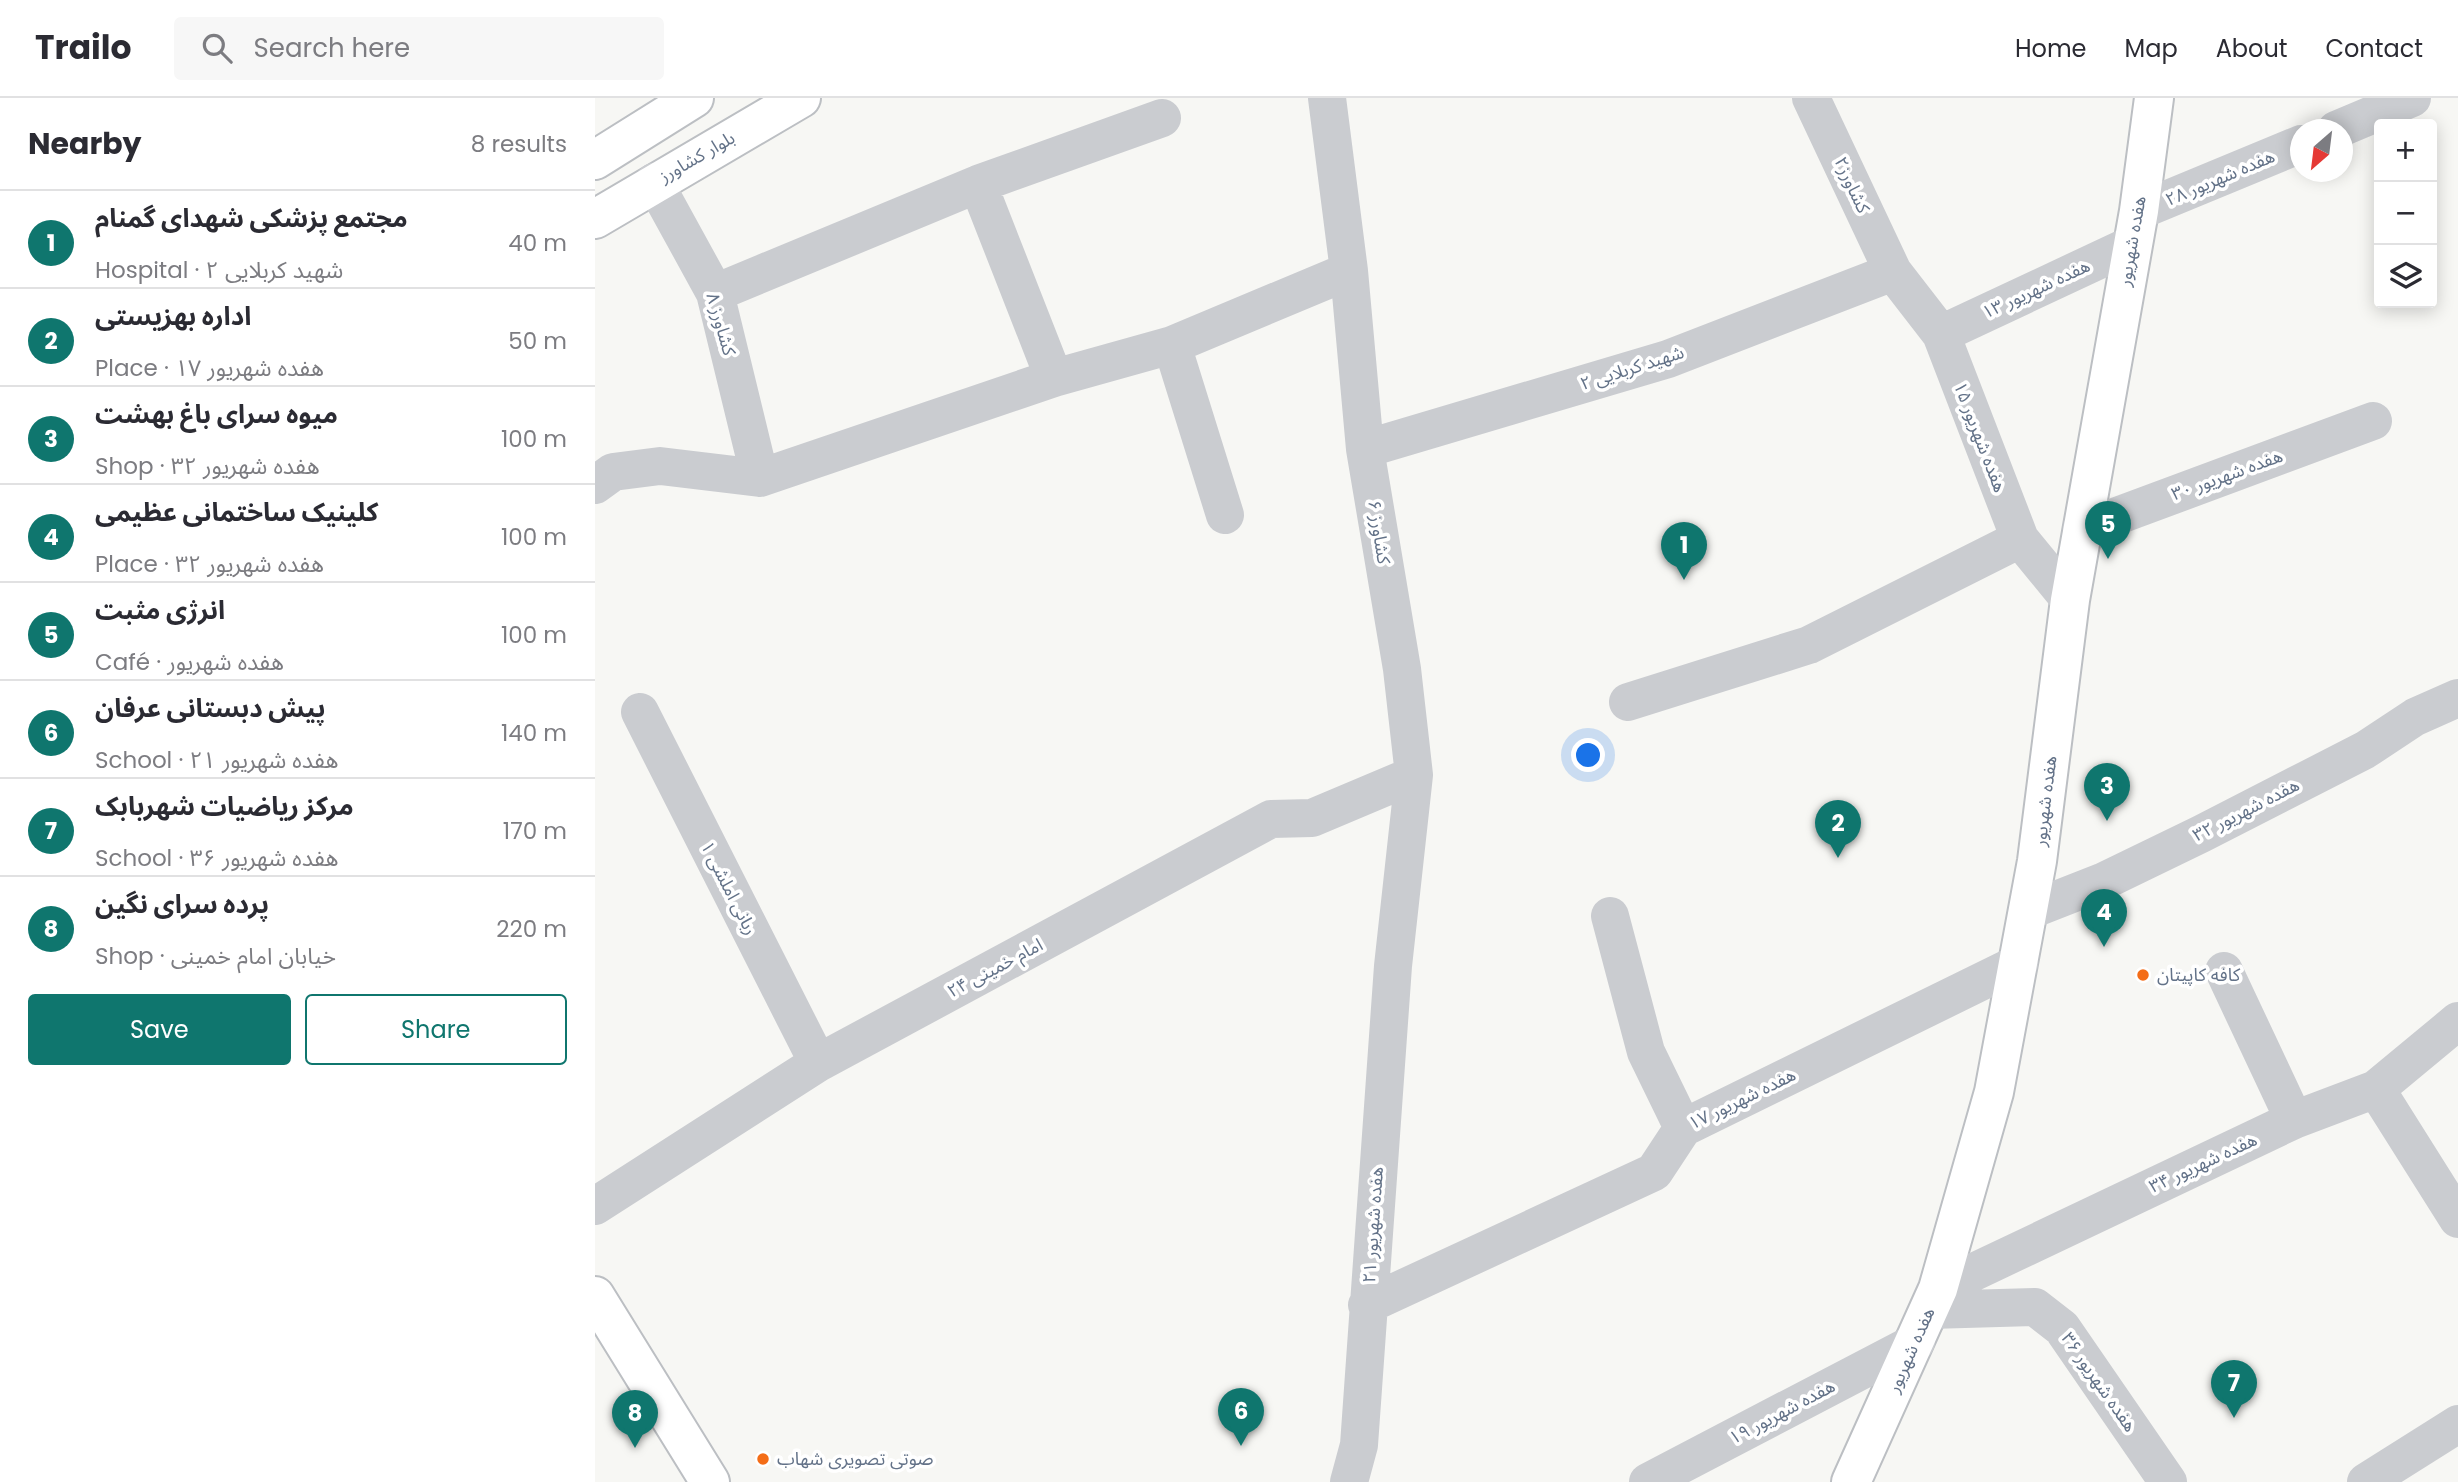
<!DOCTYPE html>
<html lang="en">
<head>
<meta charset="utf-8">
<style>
  :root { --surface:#fff; --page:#f7f7f7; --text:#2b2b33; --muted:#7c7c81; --line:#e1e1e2; --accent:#0f766e }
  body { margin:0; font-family:Poppins,"Noto Sans Arabic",sans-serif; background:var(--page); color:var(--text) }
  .controls { position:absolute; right:21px; top:21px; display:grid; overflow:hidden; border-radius:7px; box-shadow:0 4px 18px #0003 }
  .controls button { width:63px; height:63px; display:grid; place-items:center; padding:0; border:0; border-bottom:2px solid var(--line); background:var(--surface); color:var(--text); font:35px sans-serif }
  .compass { position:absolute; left:1695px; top:21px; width:63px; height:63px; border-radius:50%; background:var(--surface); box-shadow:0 4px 18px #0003; rotate:208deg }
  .you { position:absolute; left:994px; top:658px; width:24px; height:24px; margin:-18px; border:5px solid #fff; border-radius:50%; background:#1a73e8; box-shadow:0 0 0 10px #1a73e833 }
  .badge { display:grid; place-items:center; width:46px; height:46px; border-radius:50%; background:var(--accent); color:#fff; font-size:23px; font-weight:700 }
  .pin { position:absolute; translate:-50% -58px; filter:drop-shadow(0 2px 4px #0008) }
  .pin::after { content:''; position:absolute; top:37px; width:24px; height:21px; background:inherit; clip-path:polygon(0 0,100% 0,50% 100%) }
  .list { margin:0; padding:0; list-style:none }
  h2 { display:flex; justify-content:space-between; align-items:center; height:91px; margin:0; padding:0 28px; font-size:30px }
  h2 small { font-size:23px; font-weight:400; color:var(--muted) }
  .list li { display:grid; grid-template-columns:46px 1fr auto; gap:21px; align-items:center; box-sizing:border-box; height:98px; padding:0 28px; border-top:2px solid var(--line) }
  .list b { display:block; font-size:26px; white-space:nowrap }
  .list p { margin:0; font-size:23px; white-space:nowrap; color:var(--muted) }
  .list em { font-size:23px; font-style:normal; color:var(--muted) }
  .actions { display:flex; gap:14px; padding:21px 28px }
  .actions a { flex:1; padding:16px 0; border:2px solid var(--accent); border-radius:7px; text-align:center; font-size:24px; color:var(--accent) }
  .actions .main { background:var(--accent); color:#fff }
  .icon { flex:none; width:38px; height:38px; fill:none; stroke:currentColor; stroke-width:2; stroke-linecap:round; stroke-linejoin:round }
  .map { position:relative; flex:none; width:1863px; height:1384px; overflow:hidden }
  header { display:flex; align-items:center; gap:42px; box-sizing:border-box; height:98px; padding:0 35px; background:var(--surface); border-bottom:2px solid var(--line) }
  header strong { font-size:33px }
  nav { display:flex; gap:38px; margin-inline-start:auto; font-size:24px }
  .search { width:490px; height:63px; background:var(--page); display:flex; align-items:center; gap:18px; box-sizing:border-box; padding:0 24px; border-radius:7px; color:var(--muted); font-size:26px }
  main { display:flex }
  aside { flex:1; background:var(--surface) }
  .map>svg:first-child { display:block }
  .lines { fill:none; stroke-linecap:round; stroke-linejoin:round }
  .major-casing { stroke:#bcbfc3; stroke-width:42 }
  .minor { stroke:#caccd0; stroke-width:38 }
  .major { stroke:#fff; stroke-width:38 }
  .poi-dot { fill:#f46d17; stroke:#fff; stroke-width:2.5 }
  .labels { text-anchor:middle; stroke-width:7; stroke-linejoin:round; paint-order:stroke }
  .street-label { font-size:18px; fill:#637288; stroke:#fff }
  .poi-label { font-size:18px; fill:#637288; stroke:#fff; text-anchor:start }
</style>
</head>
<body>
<header>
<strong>Trailo</strong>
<div class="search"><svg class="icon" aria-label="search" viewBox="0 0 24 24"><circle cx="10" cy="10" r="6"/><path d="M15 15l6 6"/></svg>Search here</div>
<nav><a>Home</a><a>Map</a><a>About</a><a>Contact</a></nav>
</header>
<main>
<aside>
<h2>Nearby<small>8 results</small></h2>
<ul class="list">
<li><span class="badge">1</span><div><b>مجتمع پزشکی شهدای گمنام</b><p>Hospital · شهید کربلایی ۲</p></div><em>40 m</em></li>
<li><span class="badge">2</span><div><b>اداره بهزیستی</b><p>Place · هفده شهریور ۱۷</p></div><em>50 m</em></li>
<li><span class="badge">3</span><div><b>میوه سرای باغ بهشت</b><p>Shop · هفده شهریور ۳۲</p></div><em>100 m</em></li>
<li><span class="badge">4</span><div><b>کلینیک ساختمانی عظیمی</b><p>Place · هفده شهریور ۳۲</p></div><em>100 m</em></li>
<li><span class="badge">5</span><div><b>انرژی مثبت</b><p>Café · هفده شهریور</p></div><em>100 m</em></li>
<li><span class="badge">6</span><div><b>پیش دبستانی عرفان</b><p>School · هفده شهریور ۲۱</p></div><em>140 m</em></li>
<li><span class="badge">7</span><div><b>مرکز ریاضیات شهربابک</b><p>School · هفده شهریور ۳۶</p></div><em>170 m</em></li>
<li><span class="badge">8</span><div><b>پرده سرای نگین</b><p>Shop · خیابان امام خمینی</p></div><em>220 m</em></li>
</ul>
<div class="actions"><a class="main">Save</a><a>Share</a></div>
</aside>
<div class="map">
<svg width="1863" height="1384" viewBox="0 0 1863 1384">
  <rect width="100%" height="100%" fill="#f7f7f4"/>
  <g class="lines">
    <g class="major-casing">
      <path id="major" d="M0 62 99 0
        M0 121 206 0
        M0 1198 115 1384
        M1256 1384 1343 1191 1399 994 1442 763 1475 502 1544 113 1559 0"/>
    </g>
    <path class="minor" d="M732 0 754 173 770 351 807 571 819 677 798 868 764 1347 754 1384
      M1216 0 1298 174 1346 236 1425 441 1475 502
      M1741 32 1817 0
      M59 84 120 195 165 380
      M383 86 459 280
      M1544 113 1706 46
      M120 195 383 86 567 20
      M1346 236 1536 147
      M577 247 630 417
      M770 351 1073 261 1298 174
      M0 387 18 374 65 368 165 380 459 280 577 247 754 173
      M1487 431 1778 323
      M1033 604 1214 547 1425 441
      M45 614 223 965
      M1433 813 1507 784 1606 736 1770 652 1820 619 1863 600
      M1015 818 1051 954 1088 1030
      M1629 873 1699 1022
      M1781 991 1863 1121
      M0 1108 223 965 676 721 717 720 819 677
      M1343 1191 1699 1022 1781 991 1863 923
      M772 1207 1059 1074 1088 1030 1424 865
      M1335 1212 1440 1209 1467 1230 1573 1384
      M1053 1384 1321 1244
      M1771 1384 1863 1326"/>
    <use href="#major" class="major"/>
  </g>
  <g class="poi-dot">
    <circle cx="1548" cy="877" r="7"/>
    <circle cx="168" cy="1361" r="7"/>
  </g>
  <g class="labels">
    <g class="street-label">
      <text transform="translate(102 59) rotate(-30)" y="6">بلوار کشاورز</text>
      <text transform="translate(1625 80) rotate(-23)" y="6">هفده شهریور ۲۸</text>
      <text transform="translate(1257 87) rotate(65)" y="6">کشاورز۲</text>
      <text transform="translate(1537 143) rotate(-80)" y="6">هفده شهریور</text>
      <text transform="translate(1441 191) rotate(-25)" y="6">هفده شهریور ۱۳</text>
      <text transform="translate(126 226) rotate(74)" y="6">کشاورز ۸</text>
      <text transform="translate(1037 270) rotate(-18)" y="6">شهید کربلایی ۲</text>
      <text transform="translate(1385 339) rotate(69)" y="6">هفده شهریور ۱۵</text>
      <text transform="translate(1632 377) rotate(-20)" y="6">هفده شهریور ۳۰</text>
      <text transform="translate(784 434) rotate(81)" y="6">کشاورز ۶</text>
      <text transform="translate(1450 703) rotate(-83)" y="6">هفده شهریور</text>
      <text transform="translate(1651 712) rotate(-27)" y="6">هفده شهریور ۳۲</text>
      <text transform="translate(134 790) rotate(63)" y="6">ربانی املشی ۱</text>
      <text transform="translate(400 870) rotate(-28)" y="6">امام خمینی ۲۴</text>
      <text transform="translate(1147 1001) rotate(-26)" y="6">هفده شهریور ۱۷</text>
      <text transform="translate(1608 1065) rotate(-25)" y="6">هفده شهریور ۳۴</text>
      <text transform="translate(778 1127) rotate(-86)" y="6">هفده شهریور ۲۱</text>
      <text transform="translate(1316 1252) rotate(-66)" y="6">هفده شهریور</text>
      <text transform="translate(1504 1284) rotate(55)" y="6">هفده شهریور ۳۶</text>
      <text transform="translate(1187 1314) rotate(-28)" y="6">هفده شهریور ۱۹</text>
    </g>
    <g class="poi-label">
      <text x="1562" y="883">کافه کاپیتان</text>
      <text x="182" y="1367">صوتی تصویری شهاب</text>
    </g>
  </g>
</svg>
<div class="controls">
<button>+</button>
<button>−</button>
<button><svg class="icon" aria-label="layers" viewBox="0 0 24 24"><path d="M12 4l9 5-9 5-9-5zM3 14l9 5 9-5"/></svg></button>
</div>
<svg class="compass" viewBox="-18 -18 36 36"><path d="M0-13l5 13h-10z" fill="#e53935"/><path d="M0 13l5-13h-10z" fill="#7c7c81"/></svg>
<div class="you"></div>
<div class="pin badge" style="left:1089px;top:482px">1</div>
<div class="pin badge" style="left:1243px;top:760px">2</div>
<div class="pin badge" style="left:1512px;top:723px">3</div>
<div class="pin badge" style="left:1509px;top:849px">4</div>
<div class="pin badge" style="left:1513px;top:461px">5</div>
<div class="pin badge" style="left:646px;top:1348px">6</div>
<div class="pin badge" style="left:1639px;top:1320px">7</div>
<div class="pin badge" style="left:40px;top:1350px">8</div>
</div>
</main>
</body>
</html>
